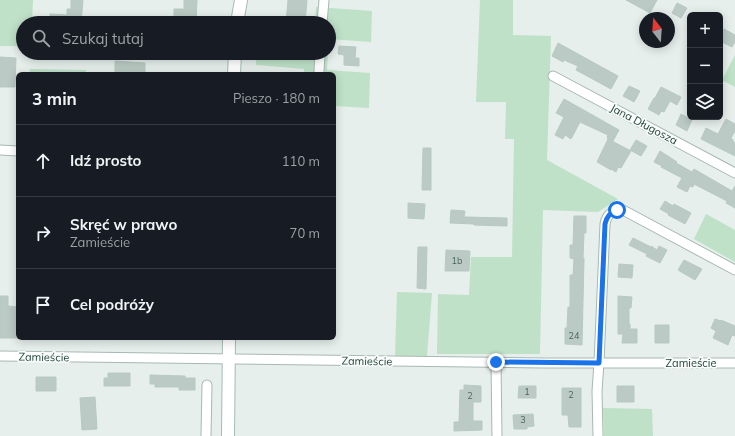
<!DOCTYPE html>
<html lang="pl">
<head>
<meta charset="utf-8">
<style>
  :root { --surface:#171b24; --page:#242831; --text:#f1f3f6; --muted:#9ea1a6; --line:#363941 }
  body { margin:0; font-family:Mulish,sans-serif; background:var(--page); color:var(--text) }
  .controls { position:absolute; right:12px; top:12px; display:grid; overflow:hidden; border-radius:6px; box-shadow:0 2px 10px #0003 }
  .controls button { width:36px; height:36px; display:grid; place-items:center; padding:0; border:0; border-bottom:1px solid var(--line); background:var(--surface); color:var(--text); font:20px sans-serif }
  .compass { position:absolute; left:639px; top:12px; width:36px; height:36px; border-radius:50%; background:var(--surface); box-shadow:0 2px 10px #0003; rotate:343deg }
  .stop { position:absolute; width:12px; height:12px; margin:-9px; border:3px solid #1a73e8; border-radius:50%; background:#fff }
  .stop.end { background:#1a73e8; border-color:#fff; box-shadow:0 1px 4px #0008 }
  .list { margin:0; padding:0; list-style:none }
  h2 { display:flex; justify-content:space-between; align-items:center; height:52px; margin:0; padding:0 16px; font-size:17px }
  h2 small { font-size:13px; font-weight:400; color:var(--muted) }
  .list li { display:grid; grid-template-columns:26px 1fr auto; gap:12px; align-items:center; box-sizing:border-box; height:72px; padding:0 16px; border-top:1px solid var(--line) }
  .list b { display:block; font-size:15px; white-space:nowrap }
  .list p { margin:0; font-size:13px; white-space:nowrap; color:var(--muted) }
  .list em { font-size:13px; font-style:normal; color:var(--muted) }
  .icon { flex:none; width:22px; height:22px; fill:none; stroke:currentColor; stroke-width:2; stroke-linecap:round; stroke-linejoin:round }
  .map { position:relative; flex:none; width:735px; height:436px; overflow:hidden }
  .search { position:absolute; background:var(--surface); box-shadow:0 2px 10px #0003; left:16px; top:16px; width:320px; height:44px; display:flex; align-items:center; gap:10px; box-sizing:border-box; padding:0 14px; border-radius:22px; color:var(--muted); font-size:15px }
  .panel { position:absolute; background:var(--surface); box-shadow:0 2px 10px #0003; left:16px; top:72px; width:320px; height:268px; border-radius:6px }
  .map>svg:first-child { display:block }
  .green { fill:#bee1c8 }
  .building { fill:#bbcac4; stroke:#b7cac2 }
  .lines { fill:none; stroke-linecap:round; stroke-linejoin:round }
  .minor-casing { stroke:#a8b8b3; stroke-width:11 }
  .secondary-casing { stroke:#a3bcb3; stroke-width:14 }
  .minor { stroke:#fff; stroke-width:9 }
  .secondary { stroke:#fff; stroke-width:12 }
  .route { stroke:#1a73e8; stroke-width:5 }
  .labels { text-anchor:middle; stroke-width:3.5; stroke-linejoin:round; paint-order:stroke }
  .number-label { font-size:9px; fill:#49655d }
  .street-label { font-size:11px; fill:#23433b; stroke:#f7fbf9 }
</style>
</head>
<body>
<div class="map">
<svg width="735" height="436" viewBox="0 0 735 436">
  <rect width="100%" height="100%" fill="#e6efeb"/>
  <path class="green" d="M0 0H33L32 23H23V46H0Z
    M480 0H513V35L551 36 547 160 618 199 598 212 543 210 540 354H437L438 294 469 295 471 257H512L514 139H505L506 102H476Z
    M316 7 372 11 371 42 329 39V23H315Z
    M256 53H328L327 70 370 73 369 108 334 106V74H304V69L256 65Z
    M735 55V87L722 80Z
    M30 69 86 70V74H29Z
    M706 214 735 230V262L694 239Z
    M397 292 432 293 427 356H395Z
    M603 408 652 409 653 436H604Z"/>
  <path class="building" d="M71 0H83L81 23H50V14L67 15V9H71Z
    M184 0H197L196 23 174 22V9H184Z
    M288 0H307L305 23H286Z
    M626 0H657L650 13Z
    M677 3 687 8 681 18 672 13Z
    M724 29 735 35V42L732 47 720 41V36Z
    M558 43 618 76 611 89 576 70 578 66 564 60 563 62 552 56Z
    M339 46 356 47 355 58H359V66L344 65V55L338 54Z
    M0 57 16 58 15 87H0Z
    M115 61 145 63V74H115Z
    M629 86 640 91 634 102 623 96Z
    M661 87 681 97 677 105 670 101 664 112 661 111 659 115 648 109 654 98H655Z
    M564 99 619 130 613 141 607 138 608 135 580 122 571 139 565 135 563 139 555 135 564 117 556 113Z
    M681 114 692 120 687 131 676 125Z
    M726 119 735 124V131L731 138 733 140V141L735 143V156L701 139 706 128 718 134Z
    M608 139 631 151 621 168 618 167 616 172 611 169V170L597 162Z
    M636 140 647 146 641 156 630 150Z
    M423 148H431V190H422Z
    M660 151 677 162 676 163 692 172 694 169 732 191 735 186V208L726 203 727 201 694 184 693 187 690 186 687 192 677 187 682 178 661 167 662 166 654 162Z
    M665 201 673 206 674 204 691 213 685 224 668 215 669 214 660 209Z
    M408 203 425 204 424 219 408 218Z
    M451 210 465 211 464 217 507 218V226L474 225V224L450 223Z
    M574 216H586V233H584L583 258H584L582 345 565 344V328H567L568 307H570V275H573L574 259 570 258V245H573Z
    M633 238 651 247V246L657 250 659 246 667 250 660 263 646 256 647 254 629 245Z
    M418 247H427L426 289 417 288Z
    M446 250 470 251 469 271H445Z
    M684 260 702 269 695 280 678 270Z
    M619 264 633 265 632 278 618 277Z
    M0 296H8V306L18 307V338H0Z
    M618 296 632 297 631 308H629V324H630V329H637V343H622L623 334H618Z
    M715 319 721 321V320L735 326V336L732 335 728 345 713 338 716 331 711 328Z
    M655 325H669V343H655Z
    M108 373H130V386H104V378H108Z
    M150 375 185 376V378H195V390H179V387H155V384H150Z
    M36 377H56V391H36Z
    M464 385 481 386V402H473V421H482V430L454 431V422H459L460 390H464Z
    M519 386H536V398H518Z
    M617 386H634V402H617Z
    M562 388H581V427H569L568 415H562Z
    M95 397 97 429 82 430 80 398Z
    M533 414 534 426 527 427V429H514L513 415Z"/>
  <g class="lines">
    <g class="minor-casing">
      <path id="minor" d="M322 23 324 0
        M319 71 320 53
        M553 76 735 173
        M0 150 18 151
        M0 356 542 363H735
        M496 362 497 436
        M206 436 207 385
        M598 436 597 391 599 363 605 224C607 213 613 210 623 210L735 270"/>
    </g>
    <g class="secondary-casing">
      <path id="secondary" d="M237 23 241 0
        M234 74 235 53
        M228 436 229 338"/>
    </g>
    <use href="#minor" class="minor"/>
    <use href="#secondary" class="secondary"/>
  </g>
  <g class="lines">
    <path class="route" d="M496 362 599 363 605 224C607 216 610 213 617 210"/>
  </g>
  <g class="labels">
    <g class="number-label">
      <text x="457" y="264">1b</text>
      <text x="574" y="339">24</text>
      <text x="527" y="395">1</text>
      <text x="571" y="398">2</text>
      <text x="470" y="399">2</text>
      <text x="523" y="423">3</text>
    </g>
    <g class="street-label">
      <text transform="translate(644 124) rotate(28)" y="4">Jana Długosza</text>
      <text transform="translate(44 357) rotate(1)" y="4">Zamieście</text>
      <text transform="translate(367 361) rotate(1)" y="4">Zamieście</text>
      <text x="691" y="367">Zamieście</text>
    </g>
  </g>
</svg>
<div class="controls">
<button>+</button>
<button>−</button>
<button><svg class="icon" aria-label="layers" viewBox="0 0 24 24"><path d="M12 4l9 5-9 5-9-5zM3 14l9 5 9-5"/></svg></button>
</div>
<svg class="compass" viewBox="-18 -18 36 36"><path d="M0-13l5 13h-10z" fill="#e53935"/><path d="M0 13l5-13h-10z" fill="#9ea1a6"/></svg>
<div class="stop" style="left:617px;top:210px"></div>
<div class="stop end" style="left:496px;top:362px"></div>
<div class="search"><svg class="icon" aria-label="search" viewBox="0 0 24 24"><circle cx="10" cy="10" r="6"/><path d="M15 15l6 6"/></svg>Szukaj tutaj</div>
<section class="panel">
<h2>3 min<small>Pieszo · 180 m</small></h2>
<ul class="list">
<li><svg class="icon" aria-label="ahead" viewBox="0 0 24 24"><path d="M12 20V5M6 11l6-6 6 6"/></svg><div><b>Idź prosto</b></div><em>110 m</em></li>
<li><svg class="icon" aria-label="right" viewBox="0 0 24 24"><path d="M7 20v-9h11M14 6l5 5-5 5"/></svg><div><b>Skręć w prawo</b><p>Zamieście</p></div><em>70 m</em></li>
<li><svg class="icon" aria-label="arrive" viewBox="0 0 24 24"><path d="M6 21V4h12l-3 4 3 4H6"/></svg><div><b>Cel podróży</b></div></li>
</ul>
</section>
</div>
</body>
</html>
